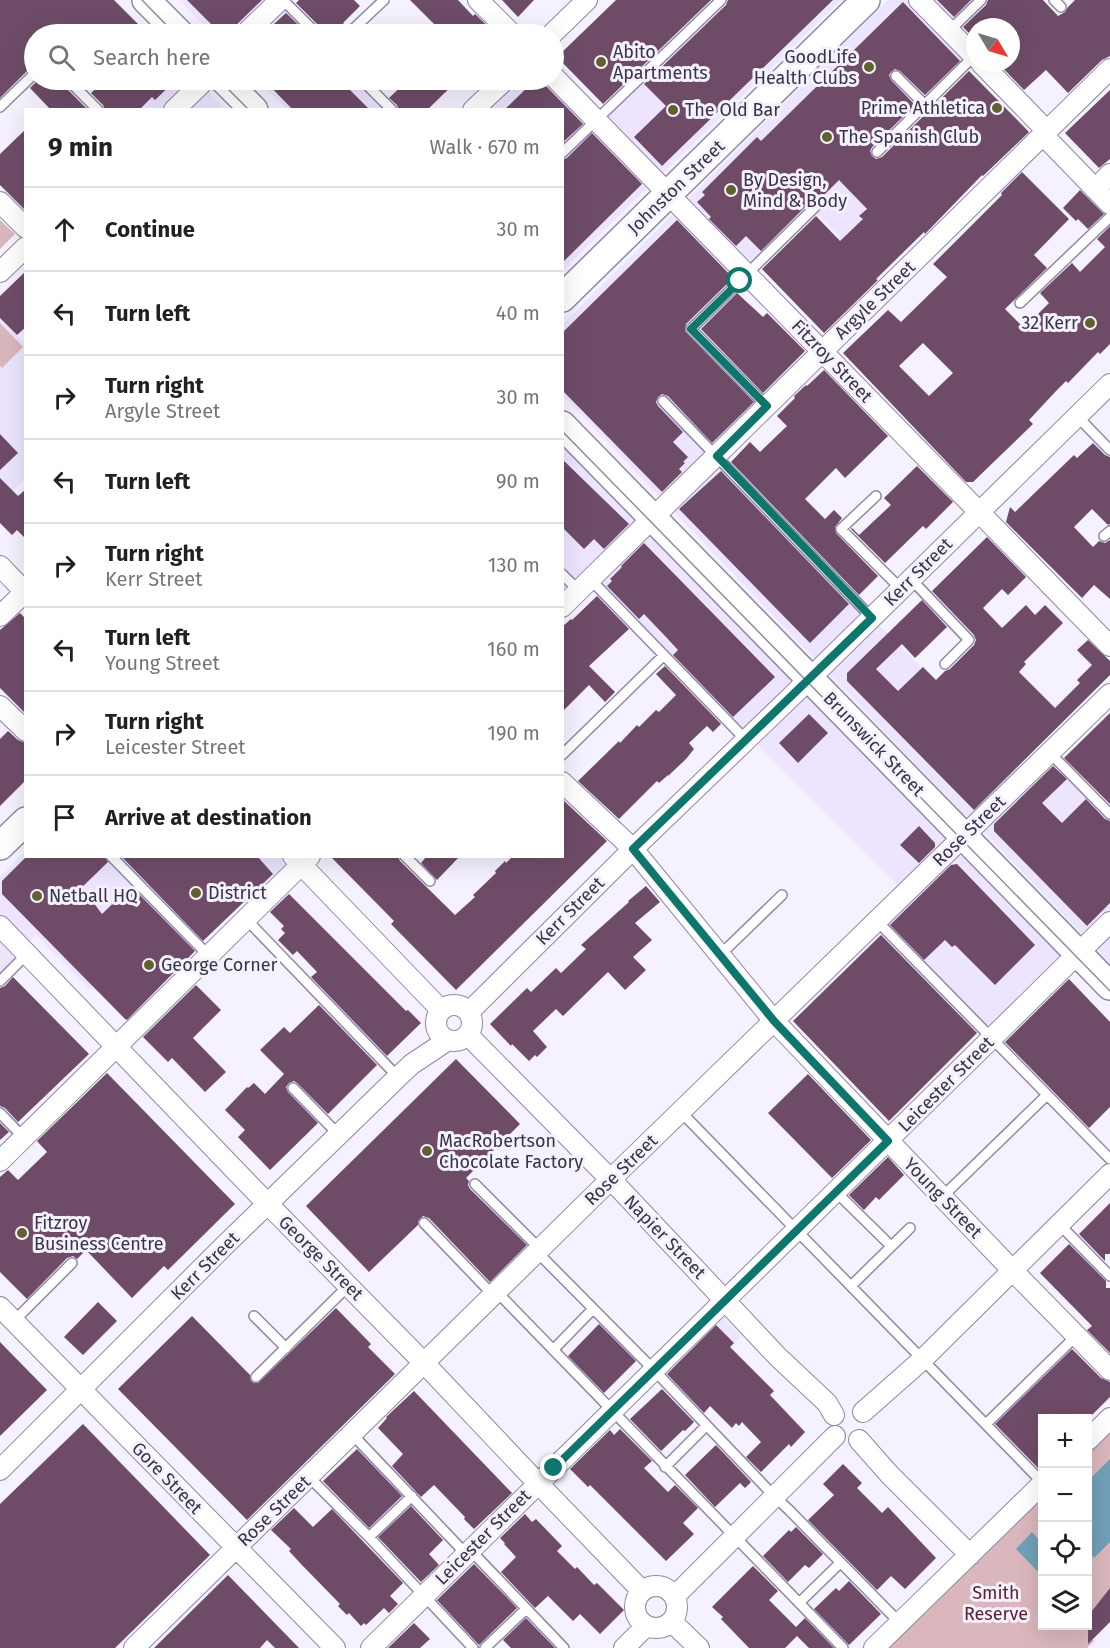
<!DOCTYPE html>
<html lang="en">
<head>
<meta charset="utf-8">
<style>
  :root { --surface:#fff; --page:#f6f6f6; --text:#202124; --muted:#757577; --line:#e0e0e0 }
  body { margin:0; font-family:"Fira Sans",sans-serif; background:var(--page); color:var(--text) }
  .controls { position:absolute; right:18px; bottom:18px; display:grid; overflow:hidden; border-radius:0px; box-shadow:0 6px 24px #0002 }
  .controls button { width:54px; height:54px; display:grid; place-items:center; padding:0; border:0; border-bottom:2px solid var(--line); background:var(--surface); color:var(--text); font:30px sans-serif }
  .compass { position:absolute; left:966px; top:18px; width:54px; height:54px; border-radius:50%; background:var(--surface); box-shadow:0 6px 24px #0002; rotate:128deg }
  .stop { position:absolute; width:18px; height:18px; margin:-14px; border:4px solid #0f766e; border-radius:50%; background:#fff }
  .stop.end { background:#0f766e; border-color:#fff; box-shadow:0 2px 6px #0008 }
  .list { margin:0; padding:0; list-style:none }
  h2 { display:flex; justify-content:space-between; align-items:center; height:78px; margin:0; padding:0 24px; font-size:26px }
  h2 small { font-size:20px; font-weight:400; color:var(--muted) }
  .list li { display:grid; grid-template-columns:39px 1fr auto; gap:18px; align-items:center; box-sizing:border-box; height:84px; padding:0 24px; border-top:2px solid var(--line) }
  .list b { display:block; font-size:22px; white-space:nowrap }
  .list p { margin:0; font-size:20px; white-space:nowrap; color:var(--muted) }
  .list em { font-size:20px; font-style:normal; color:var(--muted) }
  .icon { flex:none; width:33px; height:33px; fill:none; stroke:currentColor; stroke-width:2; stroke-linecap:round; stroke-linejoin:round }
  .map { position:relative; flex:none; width:1110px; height:1648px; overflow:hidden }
  .search { position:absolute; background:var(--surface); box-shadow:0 6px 24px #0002; left:24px; top:24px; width:540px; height:66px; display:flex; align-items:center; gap:15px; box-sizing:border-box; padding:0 21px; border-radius:33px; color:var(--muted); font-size:22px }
  .panel { position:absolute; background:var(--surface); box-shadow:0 6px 24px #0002; left:24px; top:108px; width:540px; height:750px; border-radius:0px }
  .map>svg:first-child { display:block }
  .built { fill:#ede5ff }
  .green { fill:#dab7bd }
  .water { fill:#72a0b9 }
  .building { fill:#6e4c68; fill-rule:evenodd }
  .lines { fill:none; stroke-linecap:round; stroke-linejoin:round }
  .lane-casing { stroke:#9187a6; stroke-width:12 }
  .street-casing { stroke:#9187a6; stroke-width:22 }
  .secondary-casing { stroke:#9187a6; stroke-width:30 }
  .lane { stroke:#fff; stroke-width:9 }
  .street { stroke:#fff; stroke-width:20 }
  .secondary { stroke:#fff; stroke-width:27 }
  .tram { stroke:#928e9b; stroke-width:1.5 }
  .route { stroke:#0f766e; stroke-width:8 }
  .poi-dot { fill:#61612e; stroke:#f5f1ff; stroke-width:2 }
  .labels { text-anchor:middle; stroke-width:6; stroke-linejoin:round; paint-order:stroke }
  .poi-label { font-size:18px; fill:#383441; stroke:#f5f1ff; text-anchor:start }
  .street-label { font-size:18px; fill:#383441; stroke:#f5f1ff }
  .park-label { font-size:18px; fill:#5b1d2d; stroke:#f5f1ff }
</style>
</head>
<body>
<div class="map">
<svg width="1110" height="1648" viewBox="0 0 1110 1648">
  <rect width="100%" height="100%" fill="#f5f1ff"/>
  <path class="built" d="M179 0H279L313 34H212Z
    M728 0H841L563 270 562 110H489L519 80H554V59L609 115Z
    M888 0H988L956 31 975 63 877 157 892 173 860 203 904 252 858 297 818 257 839 236 813 210 692 331 759 403 710 452 1021 769 969 820 563 396V324Z
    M108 80H196L226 109H139Z
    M257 80H356L385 109H286Z
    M0 318 26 345 25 479 0 504Z
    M563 446 1067 959 989 1034 884 925 911 898 760 747 592 573 563 599Z
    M1054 760 1110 817V963L982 830Z
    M25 851 26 856 175 857 142 884 168 914 90 990 36 935 0 974V877Z
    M207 857H294L248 901Z
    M718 1312 741 1336 681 1395 658 1370Z"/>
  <path class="green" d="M0 220 15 234 0 249Z
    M0 323 23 347 2 368 0 366Z
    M1110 1430V1619L1091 1638 1094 1641 1087 1648H887L1042 1496V1626H1088V1452Z"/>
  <path class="water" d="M1110 1459V1542L1094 1558 1088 1551V1481Z
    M1032 1532 1042 1543V1576L1016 1549Z"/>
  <path class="building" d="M0 0H114L148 34H34V67L29 69 0 98Z
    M187 0H262L227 34H221Z
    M299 0H354L360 6 343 23 346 26 342 32 341 34H324L322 29 296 3Z
    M410 0H458L473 16 475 14 496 34H444Z
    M502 0H534L518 17Z
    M616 0H711L603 104 557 57Z
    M728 0H833L662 166 634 137 666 106 644 84 726 5Z
    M937 0H971L954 17Z
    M988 0H1043L1058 16 1065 12 1068 7 1075 0H1110V56L1102 60 1068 93 1046 70 1024 90 998 63H1011V27H975V39L963 27 986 5Z
    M903 2 960 61 925 95 900 71 895 69 891 72 889 75 891 80 915 105 872 147 870 151 872 156 876 159 882 157 969 71 1029 132 983 176 982 175 925 234 924 232 876 279 878 280 824 333 762 269 816 216 840 241 863 219 859 216 867 209 839 180 818 201 814 200 810 202 761 251 746 236 736 246 709 219 711 217 697 202 705 195 702 192 757 137 761 141Z
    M286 13 308 34H263Z
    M38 80H61L63 85 88 110H51L30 88Z
    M105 80H176L155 100 152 97 139 110H105L103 105 91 93Z
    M264 80H355L347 87 370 110H293Z
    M408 80H458L427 110H399L397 105 389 98Z
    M535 80H542L545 85 583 124 562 143V110H504Z
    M1110 90V159L1099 168 1065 133Z
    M26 129V211L0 185V154Z
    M592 133 642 184 562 263V160L567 158Z
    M1022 172 1069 219 1034 255 1047 268 1005 309 1024 328 1049 303 1040 293 1072 263 1080 272 1105 247 1097 239 1110 226V344L1100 354 1098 352 1068 383 1066 381 1057 390 1029 420 1033 424 973 482H966L843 353 888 310 901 322 947 277 933 264 1002 195 1001 193ZM923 343 953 373 929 396 899 366Z
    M1080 190 1104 214 1088 229 1078 219 1076 221 1063 208Z
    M677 220 733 278 686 324 685 331 754 402 712 443 668 396 662 394 658 397 656 402 658 406 683 432 673 442 688 457 683 462 685 463 679 469 682 472 662 492 562 390V333Z
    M26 271V327L17 335 0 318V296Z
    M737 293 763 317 767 313 805 351 763 393 701 329Z
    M824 370 888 436 845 478 836 468 805 499 825 519 834 510 842 518 835 527 836 533 878 576 859 595 731 462 750 442 760 452 787 426 777 416 795 398 794 396 806 385 807 386Z
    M0 434 18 453 0 470Z
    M1093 443 1105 455 1110 457V524L1108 525 1092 509 1074 527 1093 547 1099 541 1105 543 1110 540V599L1094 585 1082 598 1006 522 1010 507 1015 512 1074 455 1077 458Z
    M562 459 629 524 604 549 594 539 584 549 562 527Z
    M917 466 953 502 926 529 923 526 885 563 851 529 852 528 859 535 891 505 884 498Z
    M721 471 849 604 810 643 679 509Z
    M0 478 18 496 26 489V539L17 530 12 535 0 523Z
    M987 537 1026 577 1008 595 1002 589 983 608 1002 628 1026 605 1035 615 1045 605 1063 623 1024 662 1026 664 1019 672 1055 708 1080 683 1077 680 1092 665 1077 650 1088 640 1110 661V675L974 810 847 681V673L922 600 947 627 915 658 902 644 876 669 898 691 923 667 936 680 945 671 950 669 974 645 976 640 974 635 932 591Z
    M644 543 775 677 733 717 673 655 678 650 666 637 644 614 639 619 607 586 612 581 610 579 622 567 621 566Z
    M597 596 629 629 589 666 615 692 605 702 589 685 562 712V627L571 619 572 620Z
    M20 613 26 619V714L0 688V630Z
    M665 666 721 724 713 732 707 726 689 743 694 749 686 759 668 776V775L659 783 657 781 619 819 578 781 619 741 620 743 637 725 639 727 656 710 659 712 676 695 656 674Z
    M1110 713V804L1064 758Z
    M809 714 828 733 798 763 779 743Z
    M8 731 18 740 26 743V780L0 806V739Z
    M1053 766 1067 779 1042 803 1062 823 1086 799 1105 819 1110 821V903L1087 926 994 831V824Z
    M562 799 607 841 456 990 391 924 394 921 330 856H398L400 861 455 915 475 897 473 895 496 873 495 871 505 861 506 863 513 856H562Z
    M919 826 935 843V847L919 863 900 845Z
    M27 856H104L108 862 77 892 93 902 102 914 131 886 195 951 127 1020 125 1019 2 894V881Z
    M121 856H257L273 874 203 941Z
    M427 856H460L437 880 421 863Z
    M957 864 1035 945 995 985 955 945 952 947 945 940 924 960 890 925 951 865Z
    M646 886 660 902 635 923 652 940 633 957 646 970 625 990 608 972 563 1016 556 1009 533 1031 547 1047 537 1057 535 1055 529 1061 512 1044 511 1046 490 1024 527 988 531 992 556 968 561 973 586 949 581 945 629 902 628 901Z
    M289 894 406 1011 408 1010 421 1023 387 1056 311 977 317 972 297 951 293 955 278 940 285 933 281 929 284 926 270 912Z
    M881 935 977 1033 889 1121 793 1021Z
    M13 977 89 1054 18 1122 5 1108 0 1106V988L5 986Z
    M1069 979 1110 1022V1107L1089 1128 1005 1042Z
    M196 985 221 1010 193 1038 226 1072 205 1092 172 1058 168 1062 143 1037Z
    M319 1005 377 1065 328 1114 297 1083 294 1081 289 1083 286 1087 288 1092 318 1123 270 1170 238 1137 245 1130 225 1110 247 1087 248 1088 254 1083 265 1094 284 1074 260 1050 284 1027 290 1033Z
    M456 1059 520 1124 466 1178 469 1181 468 1185 470 1189 527 1245 490 1282 429 1218 423 1216 418 1221V1225L369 1272 306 1206Z
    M107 1073 235 1204 168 1270 164 1266 132 1298 86 1250 77 1259 73 1256 67 1258 27 1299 0 1272V1177L8 1170 18 1180 47 1152 37 1141Z
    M808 1074 871 1140 832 1178 768 1113Z
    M0 1123 9 1132 0 1140Z
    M888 1157 904 1175 879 1200 876 1197 864 1210 849 1195Z
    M1110 1203V1254H1105V1261L1079 1234Z
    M1069 1244 1106 1281V1288H1110V1353L1087 1330 1092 1326 1040 1273Z
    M98 1302 117 1321 83 1355 64 1337Z
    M336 1308 371 1344 368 1347 395 1374 247 1520 118 1389 192 1316 250 1375 251 1381 254 1383H258Z
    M599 1324 636 1361 604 1393 568 1356Z
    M716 1325 734 1343 730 1347 774 1391 770 1395 805 1432 791 1447 789 1444 761 1472 746 1457 761 1442 742 1422 739 1426 736 1423 732 1428 710 1406 704 1413 667 1374Z
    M0 1342 47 1390 0 1436Z
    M1072 1349 1101 1378 1110 1382V1397L1088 1419H1042V1463L1038 1468 995 1424Z
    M662 1389 694 1422 685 1431 683 1430 661 1451 630 1419Z
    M414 1391 512 1493 474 1529 464 1519 465 1517 434 1485 421 1497 392 1466 403 1454 378 1428 387 1418 386 1417Z
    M83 1424 210 1555 115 1648H0V1504Z
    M620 1429 652 1461 644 1468 668 1492 675 1485 698 1508 683 1523 694 1534 666 1561 590 1485 588 1487 570 1469 610 1430 614 1435Z
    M716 1445 751 1482 745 1488 740 1483 715 1507 685 1475Z
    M357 1449 402 1496 369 1528 323 1481Z
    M843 1464 862 1483 857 1488 882 1513 888 1507 936 1558 905 1589 891 1576 877 1590 808 1520 834 1495 823 1484Z
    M411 1506 443 1540 429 1554 439 1565 421 1582 378 1537Z
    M294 1508 313 1527 332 1509 403 1583 390 1596 398 1604 389 1613 384 1608 366 1625 364 1623 361 1626 349 1613 347 1615 338 1606 340 1604 301 1564 289 1551 291 1549 271 1530Z
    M525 1514 532 1522 536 1519 562 1546 557 1551 575 1569 577 1567 594 1585 597 1583 624 1610 600 1634 580 1614 573 1621 548 1596 535 1608 534 1607 501 1572 516 1557 504 1544 505 1543 500 1538Z
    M796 1527 823 1554 809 1568 805 1565 788 1582 763 1556 789 1530 791 1532Z
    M474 1564 517 1608 479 1645 437 1600Z
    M753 1566 778 1591 769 1600 796 1627 805 1618 834 1648H809L797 1636 785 1648H749L721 1619 723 1617 712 1607Z
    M228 1575 299 1648H275L267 1640 260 1648H154Z
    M849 1581 881 1614 849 1645 814 1609 836 1588 839 1591Z
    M1110 1588V1622L1088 1644V1616Z
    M526 1618 555 1648H511L503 1640Z
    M414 1623 430 1639 420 1648H388Z"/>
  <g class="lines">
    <g class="lane-casing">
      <path id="lane" d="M283 0 317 34
        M1054 0 1061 7
        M949 31 981 0
        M348 34 384 0
        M896 76 925 105
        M68 80 98 110
        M362 80 392 110
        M0 107 34 74
        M877 152 974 56
        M562 153 721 0
        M1020 303 1110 217
        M663 401 872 618
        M767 406 691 329 815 207
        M1077 416 1110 450
        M876 496 841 529 901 589
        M1104 536 1110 531
        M562 574 579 591
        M911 579 969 640 945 664
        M591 580 746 740
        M1050 753 1110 814
        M562 755 664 655
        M111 856 209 956
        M405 856 430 881
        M246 919 398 1077
        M877 921 1110 1159
        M720 955 782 895
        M0 981 27 954
        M293 1088 339 1135
        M681 1112 1042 1482
        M0 1113 24 1138
        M475 1184 540 1249
        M835 1191 891 1246
        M942 1197 1047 1095
        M424 1223 493 1295
        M1059 1224 1110 1276
        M537 1252 654 1370 774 1496 789 1510 900 1623
        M851 1286 910 1228
        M497 1292 843 1648
        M254 1316 286 1348
        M14 1321 72 1263
        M553 1350 593 1309
        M256 1377 348 1286
        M986 1424 1076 1336
        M352 1434 466 1554 477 1557 564 1648
        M665 1467 706 1426
        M309 1477 369 1537 473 1648
        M369 1537 412 1496
        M799 1603 840 1563
        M485 1648 526 1609"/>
    </g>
    <g class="street-casing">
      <path id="street" d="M478 0 512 34
        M919 0 975 57
        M245 34 280 0
        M552 34 587 0
        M981 63 1047 131
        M554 77 1110 646
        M174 110 200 85 203 80
        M473 110 505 80
        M1043 135 1110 204
        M1095 189 1110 174
        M0 202 26 228
        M0 272 26 247
        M0 566 26 593
        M562 607 1110 69
        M0 616 26 591
        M0 706 26 731
        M562 782 633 849 774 1021 1012 1270 1110 1370
        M293 856 441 1010
        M0 926 259 1195 424 1363 530 1475 642 1591
        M436 1023a18 18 0 1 1 36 0a18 18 0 1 1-36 0Z
        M469 1012 633 849 795 693 1110 384
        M468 1035 620 1189 778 1357 827 1403 834 1415
        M0 1161 310 856
        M0 1307 335 1648
        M863 1412 923 1359 1110 1174
        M859 1440 889 1474 970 1555
        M1088 1440 1110 1418
        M0 1470 224 1246 398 1077 412 1064 448 1040
        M635 1607a21 21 0 1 1 42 0a21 21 0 1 1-42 0Z
        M675 1596 835 1436
        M672 1622 699 1648
        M134 1648 610 1180 1110 694
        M371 1648 1110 922
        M624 1648 646 1626
        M874 1648 1042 1484"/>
    </g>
    <g class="secondary-casing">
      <path id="secondary" d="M146 0 180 34
        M224 80 254 110
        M562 298 866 0
        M562 425 1110 986
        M0 846 26 821"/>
    </g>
    <use href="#lane" class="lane"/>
    <use href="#street" class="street"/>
    <use href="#secondary" class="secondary"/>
    <path class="tram" d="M142 0 175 34
      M219 80 249 110
      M562 431 1110 991"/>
  </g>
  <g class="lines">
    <path class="route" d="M554 1468 888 1141 774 1021 633 849 872 618 717 456 767 406 691 329 740 281"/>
  </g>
  <g class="poi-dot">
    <circle cx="601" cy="62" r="6"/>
    <circle cx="869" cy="67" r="6"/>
    <circle cx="997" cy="108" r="6"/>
    <circle cx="673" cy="110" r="6"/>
    <circle cx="827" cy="137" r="6"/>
    <circle cx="731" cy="190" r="6"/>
    <circle cx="1090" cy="323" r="6"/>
    <circle cx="196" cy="893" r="6"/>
    <circle cx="37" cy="896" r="6"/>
    <circle cx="149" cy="965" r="6"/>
    <circle cx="427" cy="1151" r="6"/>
    <circle cx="22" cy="1233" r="6"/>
  </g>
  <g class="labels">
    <g class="poi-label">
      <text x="613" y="58">Abito<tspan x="613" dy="21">Apartments</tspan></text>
      <text x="857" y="63" text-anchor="end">GoodLife<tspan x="857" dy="21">Health Clubs</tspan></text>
      <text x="985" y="114" text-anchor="end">Prime Athletica</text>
      <text x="685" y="116">The Old Bar</text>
      <text x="839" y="143">The Spanish Club</text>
      <text x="743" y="186">By Design,<tspan x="743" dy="21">Mind &amp; Body</tspan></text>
      <text x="1078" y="329" text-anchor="end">32 Kerr</text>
      <text x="208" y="899">District</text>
      <text x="49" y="902">Netball HQ</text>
      <text x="161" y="971">George Corner</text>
      <text x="439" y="1147">MacRobertson<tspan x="439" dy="21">Chocolate Factory</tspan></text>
      <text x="34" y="1229">Fitzroy<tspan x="34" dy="21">Business Centre</tspan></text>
    </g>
    <g class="street-label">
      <text transform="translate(676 187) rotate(-44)" y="6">Johnston Street</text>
      <text transform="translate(875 300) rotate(-44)" y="6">Argyle Street</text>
      <text transform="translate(832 361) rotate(46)" y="6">Fitzroy Street</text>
      <text transform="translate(918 572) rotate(-45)" y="6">Kerr Street</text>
      <text transform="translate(874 744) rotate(46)" y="6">Brunswick Street</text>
      <text transform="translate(969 831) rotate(-44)" y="6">Rose Street</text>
      <text transform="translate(570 911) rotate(-45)" y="6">Kerr Street</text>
      <text transform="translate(946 1084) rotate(-45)" y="6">Leicester Street</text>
      <text transform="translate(621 1170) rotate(-44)" y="6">Rose Street</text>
      <text transform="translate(943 1198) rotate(46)" y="6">Young Street</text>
      <text transform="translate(665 1237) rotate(46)" y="6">Napier Street</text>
      <text transform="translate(321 1258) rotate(45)" y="6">George Street</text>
      <text transform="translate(205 1266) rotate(-45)" y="6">Kerr Street</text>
      <text transform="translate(167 1478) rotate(46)" y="6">Gore Street</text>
      <text transform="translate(274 1511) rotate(-44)" y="6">Rose Street</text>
      <text transform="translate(483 1537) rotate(-45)" y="6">Leicester Street</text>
    </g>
    <g class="park-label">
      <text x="996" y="1599">Smith<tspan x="996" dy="21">Reserve</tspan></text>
    </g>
  </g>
</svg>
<div class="controls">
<button>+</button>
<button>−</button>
<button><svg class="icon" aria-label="locate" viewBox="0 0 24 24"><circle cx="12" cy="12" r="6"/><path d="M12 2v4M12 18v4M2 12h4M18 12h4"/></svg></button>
<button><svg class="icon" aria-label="layers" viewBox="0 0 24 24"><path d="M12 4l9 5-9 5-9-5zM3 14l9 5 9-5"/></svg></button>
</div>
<svg class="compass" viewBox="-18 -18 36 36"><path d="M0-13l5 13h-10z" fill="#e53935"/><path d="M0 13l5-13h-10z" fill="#757577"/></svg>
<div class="stop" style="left:740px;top:281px"></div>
<div class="stop end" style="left:554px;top:1468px"></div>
<div class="search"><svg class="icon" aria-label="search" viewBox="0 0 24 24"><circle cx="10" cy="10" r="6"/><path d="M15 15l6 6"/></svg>Search here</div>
<section class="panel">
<h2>9 min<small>Walk · 670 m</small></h2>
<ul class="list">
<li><svg class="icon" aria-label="ahead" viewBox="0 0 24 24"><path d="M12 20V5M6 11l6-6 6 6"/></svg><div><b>Continue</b></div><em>30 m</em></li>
<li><svg class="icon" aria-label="left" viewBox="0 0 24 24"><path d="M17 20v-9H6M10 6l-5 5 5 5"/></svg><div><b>Turn left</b></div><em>40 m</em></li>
<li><svg class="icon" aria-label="right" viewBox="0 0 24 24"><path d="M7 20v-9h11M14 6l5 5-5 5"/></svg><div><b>Turn right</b><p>Argyle Street</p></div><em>30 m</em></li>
<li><svg class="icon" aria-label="left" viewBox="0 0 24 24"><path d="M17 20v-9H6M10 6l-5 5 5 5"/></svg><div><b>Turn left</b></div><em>90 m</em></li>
<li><svg class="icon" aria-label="right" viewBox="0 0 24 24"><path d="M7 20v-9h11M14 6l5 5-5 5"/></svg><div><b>Turn right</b><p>Kerr Street</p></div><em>130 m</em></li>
<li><svg class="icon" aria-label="left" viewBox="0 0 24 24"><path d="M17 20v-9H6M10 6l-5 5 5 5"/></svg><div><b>Turn left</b><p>Young Street</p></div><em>160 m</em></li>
<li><svg class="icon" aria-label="right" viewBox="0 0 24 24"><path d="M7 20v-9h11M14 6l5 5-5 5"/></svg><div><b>Turn right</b><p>Leicester Street</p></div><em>190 m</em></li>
<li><svg class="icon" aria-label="arrive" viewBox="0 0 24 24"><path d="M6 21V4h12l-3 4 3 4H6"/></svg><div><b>Arrive at destination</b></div></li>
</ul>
</section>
</div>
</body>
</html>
